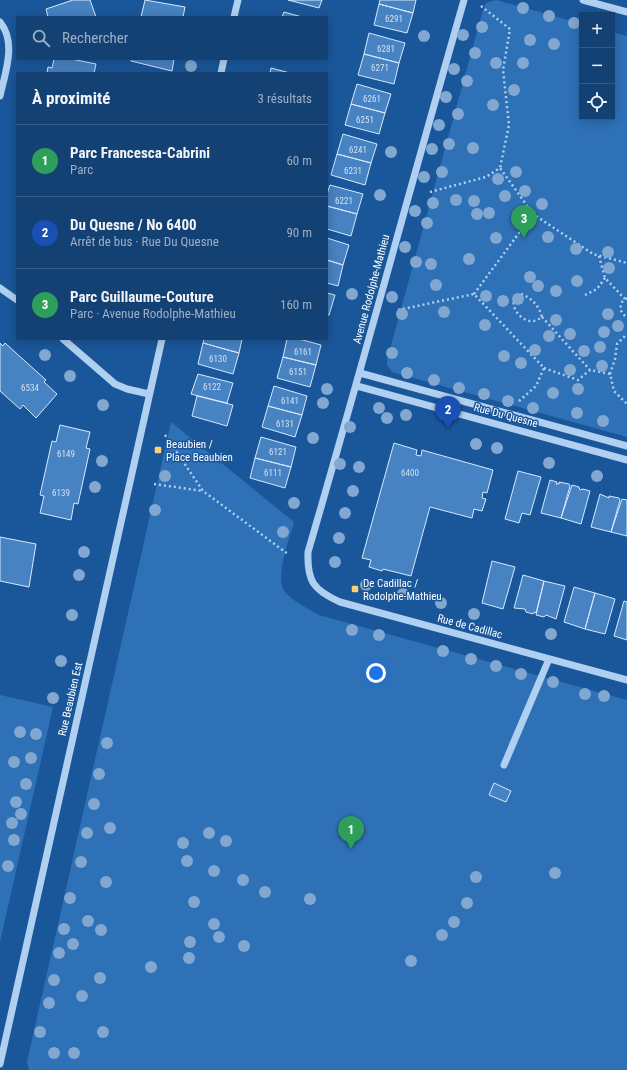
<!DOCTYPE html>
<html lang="fr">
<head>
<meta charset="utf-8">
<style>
  :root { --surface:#144174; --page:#214c7c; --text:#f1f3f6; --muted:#9dafc5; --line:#335a86; --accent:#95b2f1 }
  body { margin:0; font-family:"Roboto Condensed",sans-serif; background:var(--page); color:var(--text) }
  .controls { position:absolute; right:12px; top:12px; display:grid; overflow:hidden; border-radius:0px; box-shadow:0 2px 10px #0003 }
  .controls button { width:36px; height:36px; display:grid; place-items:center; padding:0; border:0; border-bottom:1px solid var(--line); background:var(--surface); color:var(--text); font:20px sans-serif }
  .you { position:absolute; left:376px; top:673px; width:14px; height:14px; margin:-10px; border:3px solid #fff; border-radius:50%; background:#1a73e8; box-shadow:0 0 0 6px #1a73e833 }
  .badge { display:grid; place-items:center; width:26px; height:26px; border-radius:50%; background:var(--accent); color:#fff; font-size:13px; font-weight:700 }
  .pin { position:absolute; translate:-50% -33px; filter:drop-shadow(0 1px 2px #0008) }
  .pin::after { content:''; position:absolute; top:21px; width:14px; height:12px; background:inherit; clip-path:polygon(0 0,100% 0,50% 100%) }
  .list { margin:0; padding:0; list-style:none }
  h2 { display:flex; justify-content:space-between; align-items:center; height:52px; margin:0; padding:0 16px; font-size:17px }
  h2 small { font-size:13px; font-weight:400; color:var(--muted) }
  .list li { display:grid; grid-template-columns:26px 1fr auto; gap:12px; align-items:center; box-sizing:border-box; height:72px; padding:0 16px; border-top:1px solid var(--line) }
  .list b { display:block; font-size:15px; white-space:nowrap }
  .list p { margin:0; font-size:13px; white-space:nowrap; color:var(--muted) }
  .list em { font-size:13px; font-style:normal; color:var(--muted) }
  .icon { flex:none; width:22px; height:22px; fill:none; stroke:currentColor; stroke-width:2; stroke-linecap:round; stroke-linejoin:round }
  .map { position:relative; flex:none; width:627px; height:1070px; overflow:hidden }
  .search { position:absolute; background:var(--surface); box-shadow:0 2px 10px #0003; left:16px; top:16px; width:312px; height:44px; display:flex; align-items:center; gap:10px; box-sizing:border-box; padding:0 14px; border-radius:0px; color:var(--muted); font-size:15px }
  .panel { position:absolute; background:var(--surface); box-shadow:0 2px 10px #0003; left:16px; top:72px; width:312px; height:268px; border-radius:0px }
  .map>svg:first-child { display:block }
  .green { fill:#2e71b7 }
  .building { fill:#4782c2; stroke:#d7e9fc }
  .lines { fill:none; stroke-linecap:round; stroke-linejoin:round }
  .path { stroke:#b0d0f1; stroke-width:2.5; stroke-dasharray:2 3; stroke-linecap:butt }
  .minor { stroke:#b0d0f1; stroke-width:7 }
  .tree { fill:#82a7d0 }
  .poi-dot { fill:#ffd070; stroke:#1a579a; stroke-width:1.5 }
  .labels { text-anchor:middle; stroke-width:3; stroke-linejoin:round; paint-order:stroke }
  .number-label { font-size:9px; fill:#d1e0f0 }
  .street-label { font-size:11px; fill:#fff; stroke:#1a579a }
  .poi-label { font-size:11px; fill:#fff; stroke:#1a579a; text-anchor:start }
</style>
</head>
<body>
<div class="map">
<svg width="627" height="1070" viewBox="0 0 627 1070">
  <rect width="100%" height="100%" fill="#1a579a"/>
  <path class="green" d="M496 0 582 24V117H612V32L627 36V437L392 372 387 365V360L483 10 486 3Z
    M171 422 294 522C290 538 274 578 285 592 294 602 307 608 319 615L627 700V1070H29L27 1062Z
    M0 695 53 707 0 942Z"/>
  <path class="building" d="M73 0H90L96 17H48L46 9Z
    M145 0 185 7 183 17H141Z
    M288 0H322L319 8Z
    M380 0H416L413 13 379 4Z
    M379 4 413 13 407 33 374 25Z
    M284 12 302 17H282Z
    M369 33 405 43 399 63 364 54Z
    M364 54 399 63 394 84 358 75Z
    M54 59H71L96 64 94 73H47L48 67 52 68Z
    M131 59H174L172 71 131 61Z
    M271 68 290 73H270Z
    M357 84 391 94 385 113 351 104Z
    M351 104 385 113 379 134 345 125Z
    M343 134 377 144 371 163 337 154Z
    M337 154 371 163 365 185 331 175Z
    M330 185 363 194 357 214 327 206V194Z
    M327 206 357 214 351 236 327 229Z
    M327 238 349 245 343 265 327 260Z
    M327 260 343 265 338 286 327 283Z
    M327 293 335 295 329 315H327Z
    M204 339H242L239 353 203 343Z
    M287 339H299L321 345 316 365 283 357Z
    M0 343 3 346 5 343 46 380 44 382 57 394 36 418 23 405 20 409 0 391Z
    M203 343 239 353 233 374 198 364Z
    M283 357 316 365 310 387 277 378Z
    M198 374 233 383 227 403 191 394Z
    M274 386 307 396 302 415 268 406Z
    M197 396 233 405 227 426 192 416Z
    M268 406 302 415 295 437 262 427Z
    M60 425 90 432 86 448 90 449 78 504 74 503 71 520 40 513 44 496 40 495 52 441 56 442Z
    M261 437 296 447 291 467 255 458Z
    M394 443 417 450 416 455 421 456 422 450 493 470 487 493 483 492 482 498 486 499 482 511 474 509 472 518 430 507 411 576 383 569 382 571 369 567 371 560 362 558Z
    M255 458 291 467 285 488 250 478Z
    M518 471 541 477 530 515 522 513 519 523 505 519Z
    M550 480 557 482 556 484H559V482L569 484 570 486 561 518 541 513Z
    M572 485 579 487 580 490 583 489 590 491 581 524 561 518Z
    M600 494 609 498V496L619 498 620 500 611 532 591 527Z
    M622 499 627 500V536L611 532Z
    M0 537 36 544 29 587 0 581Z
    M492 561 515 567 503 609 482 603Z
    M523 575 544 581 536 613 534 612 533 614 526 612 525 609 514 608Z
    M544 581 565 586 556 619 546 615 544 617 536 615Z
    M574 587 595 593 585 629 564 622Z
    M595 593 615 599 605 634 585 629Z
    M624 601 627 602V640L614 636Z
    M494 783 511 791 506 802 489 795Z"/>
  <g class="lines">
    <path class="path" d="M481 6 510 29 503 70 509 125 500 168
      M430 192 486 177 500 168 533 214 593 254 627 263
      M599 256 605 278 625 299
      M474 294 533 214
      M521 294C532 298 539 306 542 317 539 319 536 321 533 321 520 323 504 300 521 294Z
      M585 295 597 289 605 278
      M627 298 622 302C619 308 621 314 627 317
      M398 310 474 294 544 368 536 386 518 402
      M542 317 590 370
      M544 368 578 380 590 370 610 374 614 391 627 404
      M610 374 615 359 617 344 627 334
      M165 435 203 491 288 554
      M154 484 203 491"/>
    <path class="minor" d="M464 0C411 184 362 368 308 552 307 581 313 590 340 602L627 680
      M583 0 627 12
      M234 17 238 0
      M0 22C17 43 5 73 0 96
      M221 73 224 59
      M0 288 17 300
      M63 339 115 384 127 389 149 394
      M360 373 627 446
      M357 386 627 460
      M504 765 549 659
      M0 1064 162 339"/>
  </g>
  <g class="tree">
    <circle cx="523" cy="8" r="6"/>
    <circle cx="549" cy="16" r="6"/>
    <circle cx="574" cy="23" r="6"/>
    <circle cx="482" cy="27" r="6"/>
    <circle cx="463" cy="35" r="6"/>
    <circle cx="424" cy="36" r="6"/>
    <circle cx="530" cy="40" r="6"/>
    <circle cx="554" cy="44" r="6"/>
    <circle cx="475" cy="53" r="6"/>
    <circle cx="496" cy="63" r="6"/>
    <circle cx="523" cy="63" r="6"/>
    <circle cx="191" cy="66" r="6"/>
    <circle cx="454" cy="69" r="6"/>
    <circle cx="467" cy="81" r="6"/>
    <circle cx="514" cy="90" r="6"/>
    <circle cx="446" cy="97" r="6"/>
    <circle cx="493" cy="105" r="6"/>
    <circle cx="458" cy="114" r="6"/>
    <circle cx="439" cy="125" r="6"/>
    <circle cx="449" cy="144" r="6"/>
    <circle cx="473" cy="148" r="6"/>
    <circle cx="432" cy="149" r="6"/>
    <circle cx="391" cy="152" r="6"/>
    <circle cx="442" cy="172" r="6"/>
    <circle cx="516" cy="172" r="6"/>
    <circle cx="424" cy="177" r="6"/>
    <circle cx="498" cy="179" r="6"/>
    <circle cx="525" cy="191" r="6"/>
    <circle cx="380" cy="195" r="6"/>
    <circle cx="505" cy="196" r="6"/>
    <circle cx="456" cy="200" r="6"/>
    <circle cx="474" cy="201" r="6"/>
    <circle cx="433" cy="203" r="6"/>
    <circle cx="542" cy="204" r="6"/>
    <circle cx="415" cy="211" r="6"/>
    <circle cx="489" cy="213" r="6"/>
    <circle cx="477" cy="214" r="6"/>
    <circle cx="523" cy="220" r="6"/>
    <circle cx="427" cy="223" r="6"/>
    <circle cx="548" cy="237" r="6"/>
    <circle cx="496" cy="238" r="6"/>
    <circle cx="405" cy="247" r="6"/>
    <circle cx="576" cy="249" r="6"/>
    <circle cx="608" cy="252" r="6"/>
    <circle cx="469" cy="259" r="6"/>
    <circle cx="416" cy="262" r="6"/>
    <circle cx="431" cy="264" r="6"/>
    <circle cx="609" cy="268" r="6"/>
    <circle cx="530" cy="277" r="6"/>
    <circle cx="577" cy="281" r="6"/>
    <circle cx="436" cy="285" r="6"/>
    <circle cx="538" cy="286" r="6"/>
    <circle cx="556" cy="291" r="6"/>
    <circle cx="352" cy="294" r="6"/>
    <circle cx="486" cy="296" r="6"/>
    <circle cx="392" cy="297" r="6"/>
    <circle cx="518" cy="299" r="6"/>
    <circle cx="503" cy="301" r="6"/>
    <circle cx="444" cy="312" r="6"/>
    <circle cx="402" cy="314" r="6"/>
    <circle cx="608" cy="314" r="6"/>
    <circle cx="556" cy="320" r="6"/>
    <circle cx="485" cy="325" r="6"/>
    <circle cx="618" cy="326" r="6"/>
    <circle cx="604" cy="332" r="6"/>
    <circle cx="570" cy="334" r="6"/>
    <circle cx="549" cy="336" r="6"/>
    <circle cx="600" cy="347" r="6"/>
    <circle cx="535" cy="350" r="6"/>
    <circle cx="584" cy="351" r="6"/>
    <circle cx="392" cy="353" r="6"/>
    <circle cx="45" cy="355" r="6"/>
    <circle cx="504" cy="356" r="6"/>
    <circle cx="521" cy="363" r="6"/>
    <circle cx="602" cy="366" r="6"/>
    <circle cx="570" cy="370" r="6"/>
    <circle cx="407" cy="373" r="6"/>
    <circle cx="70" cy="376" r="6"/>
    <circle cx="434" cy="380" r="6"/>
    <circle cx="459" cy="388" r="6"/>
    <circle cx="327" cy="389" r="6"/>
    <circle cx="578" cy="389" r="6"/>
    <circle cx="553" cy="393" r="6"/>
    <circle cx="484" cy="394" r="6"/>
    <circle cx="508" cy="401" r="6"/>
    <circle cx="323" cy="403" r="6"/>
    <circle cx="103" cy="405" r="6"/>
    <circle cx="379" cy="408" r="6"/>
    <circle cx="533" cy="408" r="6"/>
    <circle cx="577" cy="413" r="6"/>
    <circle cx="406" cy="415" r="6"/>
    <circle cx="387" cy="418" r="6"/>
    <circle cx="603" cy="421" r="6"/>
    <circle cx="350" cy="427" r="6"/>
    <circle cx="313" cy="438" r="6"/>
    <circle cx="476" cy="444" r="6"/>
    <circle cx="497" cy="448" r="6"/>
    <circle cx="102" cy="461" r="6"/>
    <circle cx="549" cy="463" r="6"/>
    <circle cx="340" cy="464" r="6"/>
    <circle cx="359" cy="467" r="6"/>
    <circle cx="165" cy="476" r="6"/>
    <circle cx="597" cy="476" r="6"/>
    <circle cx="95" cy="487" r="6"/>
    <circle cx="353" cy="491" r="6"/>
    <circle cx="294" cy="503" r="6"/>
    <circle cx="155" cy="510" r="6"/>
    <circle cx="345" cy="513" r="6"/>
    <circle cx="283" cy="532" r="6"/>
    <circle cx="339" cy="538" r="6"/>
    <circle cx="84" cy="552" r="6"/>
    <circle cx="335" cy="562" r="6"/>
    <circle cx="79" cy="575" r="6"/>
    <circle cx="366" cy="585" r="6"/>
    <circle cx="403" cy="594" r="6"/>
    <circle cx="441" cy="603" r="6"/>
    <circle cx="474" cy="614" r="6"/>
    <circle cx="72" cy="615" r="6"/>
    <circle cx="352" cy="630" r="6"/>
    <circle cx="551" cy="634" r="6"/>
    <circle cx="379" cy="635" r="6"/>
    <circle cx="443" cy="651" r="6"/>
    <circle cx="471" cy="659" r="6"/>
    <circle cx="61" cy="661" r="6"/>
    <circle cx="496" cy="666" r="6"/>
    <circle cx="521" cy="674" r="6"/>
    <circle cx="553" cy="682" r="6"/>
    <circle cx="585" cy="694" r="6"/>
    <circle cx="604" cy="696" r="6"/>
    <circle cx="53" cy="698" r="6"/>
    <circle cx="20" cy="732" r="6"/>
    <circle cx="36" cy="734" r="6"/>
    <circle cx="107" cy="743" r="6"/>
    <circle cx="31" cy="758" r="6"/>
    <circle cx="14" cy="762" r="6"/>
    <circle cx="99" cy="774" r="6"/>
    <circle cx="26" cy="784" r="6"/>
    <circle cx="16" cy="802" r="6"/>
    <circle cx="94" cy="804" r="6"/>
    <circle cx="21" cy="814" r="6"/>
    <circle cx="12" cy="823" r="6"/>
    <circle cx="110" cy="828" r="6"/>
    <circle cx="87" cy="833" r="6"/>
    <circle cx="209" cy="833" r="6"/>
    <circle cx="14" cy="840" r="6"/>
    <circle cx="226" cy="841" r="6"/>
    <circle cx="183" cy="843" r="6"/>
    <circle cx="187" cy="861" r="6"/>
    <circle cx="81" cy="862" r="6"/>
    <circle cx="8" cy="866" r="6"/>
    <circle cx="214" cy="871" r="6"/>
    <circle cx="555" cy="873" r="6"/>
    <circle cx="476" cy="877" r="6"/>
    <circle cx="243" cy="880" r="6"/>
    <circle cx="106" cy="882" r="6"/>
    <circle cx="265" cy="892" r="6"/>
    <circle cx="70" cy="898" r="6"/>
    <circle cx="310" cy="899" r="6"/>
    <circle cx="194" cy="902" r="6"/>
    <circle cx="467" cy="903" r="6"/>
    <circle cx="88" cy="921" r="6"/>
    <circle cx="454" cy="922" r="6"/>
    <circle cx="214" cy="924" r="6"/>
    <circle cx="64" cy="929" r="6"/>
    <circle cx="101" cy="930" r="6"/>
    <circle cx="442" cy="935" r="6"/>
    <circle cx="219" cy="937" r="6"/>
    <circle cx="190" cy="942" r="6"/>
    <circle cx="73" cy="944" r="6"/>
    <circle cx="244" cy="946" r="6"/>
    <circle cx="59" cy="953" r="6"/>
    <circle cx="189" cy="958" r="6"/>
    <circle cx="411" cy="961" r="6"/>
    <circle cx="151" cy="967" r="6"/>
    <circle cx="100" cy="978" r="6"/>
    <circle cx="54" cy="980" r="6"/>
    <circle cx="82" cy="996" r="6"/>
    <circle cx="49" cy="1003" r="6"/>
    <circle cx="40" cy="1032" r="6"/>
    <circle cx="103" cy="1032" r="6"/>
    <circle cx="54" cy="1053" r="6"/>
    <circle cx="74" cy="1053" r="6"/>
  </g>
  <g class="poi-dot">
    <rect x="154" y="446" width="8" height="8" rx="2"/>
    <rect x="351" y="585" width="8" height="8" rx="2"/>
  </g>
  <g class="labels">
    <g class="number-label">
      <text x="394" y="22">6291</text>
      <text x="386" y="52">6281</text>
      <text x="380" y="71">6271</text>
      <text x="372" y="102">6261</text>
      <text x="365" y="123">6251</text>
      <text x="358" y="153">6241</text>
      <text x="353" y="174">6231</text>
      <text x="344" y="204">6221</text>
      <text x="303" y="355">6161</text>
      <text x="218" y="362">6130</text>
      <text x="298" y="375">6151</text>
      <text x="212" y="390">6122</text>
      <text x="30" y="391">6534</text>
      <text x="290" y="404">6141</text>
      <text x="285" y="427">6131</text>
      <text x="278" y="455">6121</text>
      <text x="66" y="457">6149</text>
      <text x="273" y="476">6111</text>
      <text x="410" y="476">6400</text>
      <text x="61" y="496">6139</text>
    </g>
    <g class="street-label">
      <text transform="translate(371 289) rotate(-75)" y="4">Avenue Rodolphe-Mathieu</text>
      <text transform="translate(506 415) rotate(15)" y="4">Rue Du Quesne</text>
      <text transform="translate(470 626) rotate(15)" y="4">Rue de Cadillac</text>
      <text transform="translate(70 699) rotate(-77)" y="4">Rue Beaubien Est</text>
    </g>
    <g class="poi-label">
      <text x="166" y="448">Beaubien /<tspan x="166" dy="13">Place Beaubien</tspan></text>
      <text x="363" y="587">De Cadillac /<tspan x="363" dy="13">Rodolphe-Mathieu</tspan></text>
    </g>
  </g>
</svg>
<div class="controls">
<button>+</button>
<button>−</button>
<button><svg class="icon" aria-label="locate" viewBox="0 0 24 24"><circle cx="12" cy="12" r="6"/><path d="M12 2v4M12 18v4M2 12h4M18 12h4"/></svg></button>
</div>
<div class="you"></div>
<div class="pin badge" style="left:351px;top:849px;background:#2e9e5b">1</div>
<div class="pin badge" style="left:448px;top:429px;background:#1a4fb4">2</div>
<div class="pin badge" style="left:524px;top:238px;background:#2e9e5b">3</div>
<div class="search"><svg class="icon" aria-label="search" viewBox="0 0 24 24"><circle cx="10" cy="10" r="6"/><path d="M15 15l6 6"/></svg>Rechercher</div>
<section class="panel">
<h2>À proximité<small>3 résultats</small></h2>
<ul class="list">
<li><span class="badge" style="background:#2e9e5b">1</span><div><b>Parc Francesca-Cabrini</b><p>Parc</p></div><em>60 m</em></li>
<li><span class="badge" style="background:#1a4fb4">2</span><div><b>Du Quesne / No 6400</b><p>Arrêt de bus · Rue Du Quesne</p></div><em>90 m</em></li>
<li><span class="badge" style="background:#2e9e5b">3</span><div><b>Parc Guillaume-Couture</b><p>Parc · Avenue Rodolphe-Mathieu</p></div><em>160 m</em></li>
</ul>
</section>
</div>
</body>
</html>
